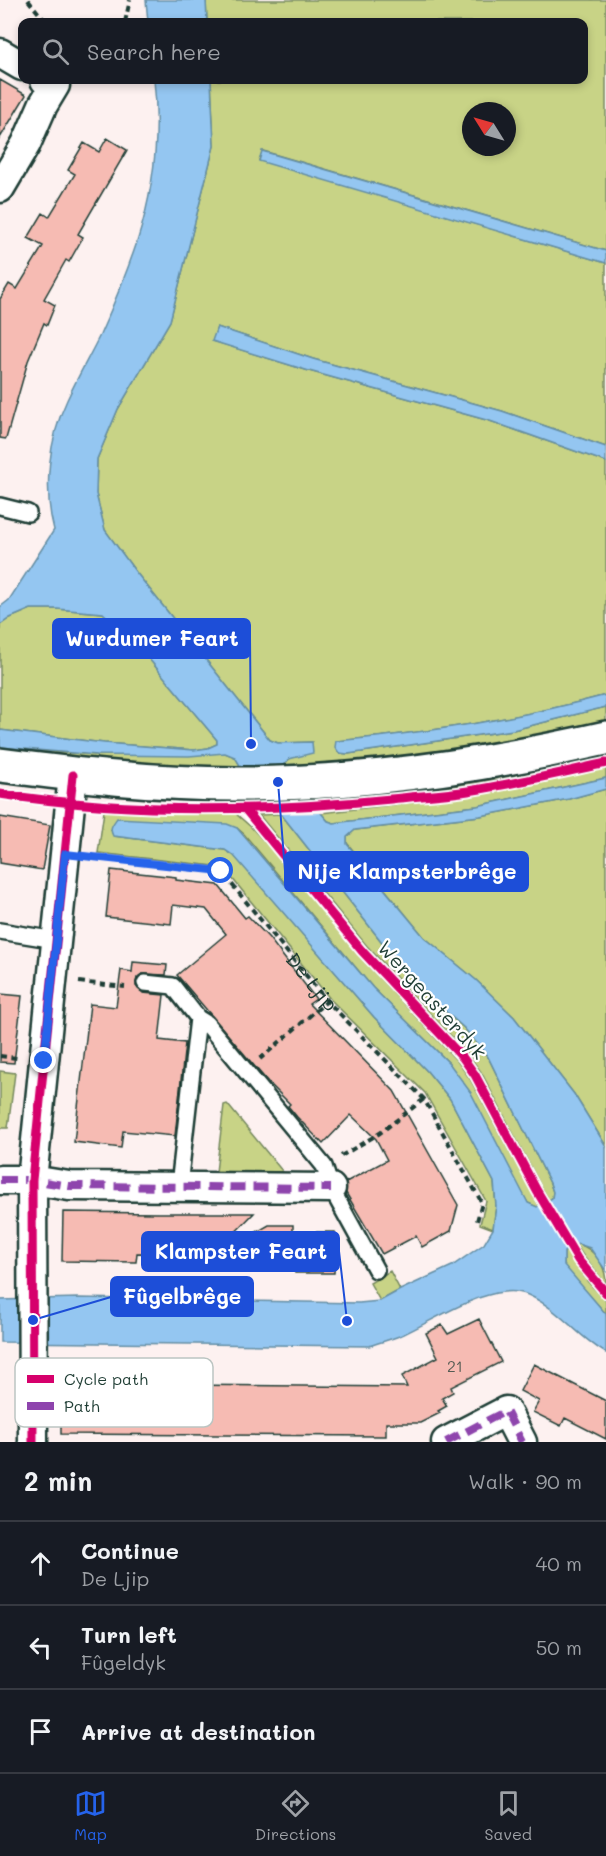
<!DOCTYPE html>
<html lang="en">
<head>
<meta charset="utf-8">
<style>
  :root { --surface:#171b24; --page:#20242c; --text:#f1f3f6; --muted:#9ea1a6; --line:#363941; --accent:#2563eb }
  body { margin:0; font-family:Mali,sans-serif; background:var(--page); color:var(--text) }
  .compass { position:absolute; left:462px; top:102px; width:54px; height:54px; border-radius:50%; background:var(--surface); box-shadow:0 3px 9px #0003; rotate:307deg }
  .stop { position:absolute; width:18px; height:18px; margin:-14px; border:4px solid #2563eb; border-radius:50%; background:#fff }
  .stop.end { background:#2563eb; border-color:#fff; box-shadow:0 2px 6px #0008 }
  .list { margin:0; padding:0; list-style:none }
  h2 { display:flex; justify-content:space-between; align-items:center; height:78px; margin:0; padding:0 24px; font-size:26px }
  h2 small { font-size:20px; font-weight:400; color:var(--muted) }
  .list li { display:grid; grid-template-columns:39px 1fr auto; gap:18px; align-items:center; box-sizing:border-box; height:84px; padding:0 24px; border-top:2px solid var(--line) }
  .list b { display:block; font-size:22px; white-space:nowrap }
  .list p { margin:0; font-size:20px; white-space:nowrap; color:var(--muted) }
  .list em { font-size:20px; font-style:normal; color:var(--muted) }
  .icon { flex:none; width:33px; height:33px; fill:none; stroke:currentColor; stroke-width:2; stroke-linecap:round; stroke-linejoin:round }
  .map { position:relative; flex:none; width:606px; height:1442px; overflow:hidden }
  .search { position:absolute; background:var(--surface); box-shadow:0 3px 9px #0003; left:18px; right:18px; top:18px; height:66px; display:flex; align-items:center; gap:15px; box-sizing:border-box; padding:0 21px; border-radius:12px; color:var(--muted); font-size:22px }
  .sheet { height:330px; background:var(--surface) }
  nav { display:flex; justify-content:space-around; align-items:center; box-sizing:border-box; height:84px; border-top:2px solid var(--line); background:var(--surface); font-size:16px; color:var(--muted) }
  nav a { display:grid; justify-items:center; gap:3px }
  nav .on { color:var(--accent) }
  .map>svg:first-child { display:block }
  .green { fill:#c8d386; stroke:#74885d; stroke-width:1.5; fill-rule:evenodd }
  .water { fill:#94c6f1; stroke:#658fa5; stroke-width:1.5 }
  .pier { fill:#fdf1f0 }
  .building { fill:#f6bbb3; stroke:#1f3d34; stroke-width:1.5 }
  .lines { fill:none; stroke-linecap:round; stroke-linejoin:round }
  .lane-casing { stroke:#1f3d34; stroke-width:20 }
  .street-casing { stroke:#1f3d34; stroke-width:33 }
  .secondary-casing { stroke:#1f3d34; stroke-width:38 }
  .path { stroke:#1f3d34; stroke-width:4; stroke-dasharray:6 4.5; stroke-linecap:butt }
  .lane { stroke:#fff; stroke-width:15 }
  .street { stroke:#fff; stroke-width:28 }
  .secondary { stroke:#fff; stroke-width:33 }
  .quiet { stroke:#8e44ad; stroke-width:8; stroke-dasharray:15 8; stroke-linecap:butt }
  .cycleway-casing { stroke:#fff; stroke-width:13 }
  .cycleway { stroke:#d6006c; stroke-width:9 }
  .route { stroke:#2563eb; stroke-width:8 }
  .labels { text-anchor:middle; stroke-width:4.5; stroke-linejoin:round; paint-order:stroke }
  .number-label { font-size:16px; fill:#555c54 }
  .street-label { font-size:20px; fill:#1f3d34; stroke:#fff }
  .key { fill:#fff; stroke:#bcc5c2; stroke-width:1.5 }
  .key-label { font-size:16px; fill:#1f3d34 }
  .leader { fill:none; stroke:#1d4ed8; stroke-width:2 }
  .callout-dot { fill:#1d4ed8; stroke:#fff; stroke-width:2 }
  .callout { fill:#1d4ed8; stroke:#1d4ed8; stroke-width:2 }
  .callout-label { font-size:21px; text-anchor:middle; font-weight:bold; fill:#fff }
</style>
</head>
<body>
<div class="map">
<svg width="606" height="1442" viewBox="0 0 606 1442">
  <rect width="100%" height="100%" fill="#fdf1f0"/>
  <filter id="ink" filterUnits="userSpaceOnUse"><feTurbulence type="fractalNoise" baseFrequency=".0167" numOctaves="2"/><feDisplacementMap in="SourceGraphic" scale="12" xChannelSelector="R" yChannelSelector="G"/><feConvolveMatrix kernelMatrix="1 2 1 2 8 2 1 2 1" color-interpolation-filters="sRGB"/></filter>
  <g filter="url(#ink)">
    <path class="green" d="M206 0H606V251L263 151 259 160 606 263V447L502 411 313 359 217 327 213 341 309 371 490 421 606 462V695C518 719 428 733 337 741L339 753 348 754 513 730 606 707V724L473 751 289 771 285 763C289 758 305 748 312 742L278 743 270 740 135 571 105 530 96 494 97 459 118 409 170 321 214 146 211 80H584V22H207ZM471 111H507V147H471Z
      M31 609H57L103 613 139 647 217 740V744L208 748 194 750 104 743 0 730V625L10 618Z
      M0 747 97 755 225 753 235 757 244 772 0 754Z
      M606 750V758C516 779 426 792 334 799L333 794Z
      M606 768V778L477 806 334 823 328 821 321 813 469 796Z
      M606 789V1146L574 1094 514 1017 476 980 424 937 347 843V837L355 830 480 816 569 799Z
      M104 811 236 814 251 827 271 849 358 955 458 1062 470 1079 539 1206 537 1207 528 1203 449 1063 373 988 244 834 237 828 111 830 114 836 225 850 234 855 374 1017 427 1071 450 1099 494 1182 496 1206 493 1229 480 1224 486 1201 425 1093 331 1000 223 867 98 853Z
      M281 814 396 960 427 995 464 1028 488 1057 550 1183 553 1192 552 1199 549 1200 542 1188 481 1072 468 1054 367 946 259 815Z
      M0 1071 15 1073 8 1128H0Z
      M227 1104 228 1105 283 1172H216L224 1105Z
      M578 1244C595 1249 606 1266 606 1284L584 1257 576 1245Z
      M566 1251 588 1282 606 1301V1314L564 1266V1252Z
      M390 1271 400 1290 380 1301 370 1283Z"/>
    <path class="water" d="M146 0H206L207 22H148Z
      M154 80H211L214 146 170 321 118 409 97 459 96 494 105 530 135 571 270 740 278 743 312 742 313 753 289 759 285 764 305 800 321 813 328 821 334 823 477 806 606 778V789L569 799 480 816 355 830 347 837V844L424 937 476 980 514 1017 574 1094 606 1146V1271L590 1248 578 1244 564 1252V1265L606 1314V1353C578 1337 558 1308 528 1295 495 1279 435 1320 404 1334 393 1339 380 1342 369 1346L0 1342V1300L78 1298 359 1303 380 1301 400 1290 452 1266 484 1244 493 1229 496 1206 494 1182 450 1099 427 1071 374 1017 234 856 225 850 113 836C109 828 112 825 117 818L227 824 237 828 373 988 449 1063 471 1093 528 1203 537 1207 552 1198 553 1192 550 1183 488 1057 464 1028 427 995 396 960 281 814 270 793 244 772 235 757 225 753 189 756 97 755 0 747V730L104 743 194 750 208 748 217 744V740L139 647 103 613 57 609H31L10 618 0 625V607L9 600 54 530C43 489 49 438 67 400 77 378 89 357 100 335 113 306 127 272 137 242 154 189 160 134 154 80Z
      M262 151 606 251V263L259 161Z
      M217 327 313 359 502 411 606 447V462L490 421 309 371 212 341Z
      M606 695V707L513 730 348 754 339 753 335 747 336 741C427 733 517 719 606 695Z"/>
    <path class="pier" d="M309 800 325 813 278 814 272 801Z
      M548 1197 578 1247 568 1254 538 1204Z"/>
    <path class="building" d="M0 80 26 95 0 138Z
      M107 138 127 150 78 234 83 237 69 262 66 260 44 299 55 305 47 325 44 323 28 361 6 439 0 438V299L9 284 17 289 43 246 28 238 43 213 49 217 75 174 68 170 84 143 99 152Z
      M0 817 50 825 42 870 0 863Z
      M111 870 176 877V880L218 885 245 918 248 916 269 938 316 999 309 1004 394 1091 458 1205 451 1231 422 1247 416 1236 382 1254 346 1193V1182L387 1160 376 1139 351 1115 323 1144 297 1117 288 1106 290 1104 268 1082 177 975 226 934 206 909 173 905 171 924 106 917Z
      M133 962 167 965 166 975 142 974 137 978 136 986 143 993 164 995 159 1040 185 1043 175 1136 123 1131 121 1148 74 1142 90 1004 116 1007 121 970 132 972Z
      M0 994 22 996 14 1063 0 1062Z
      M63 1212 158 1213H254L214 1254 137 1253 136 1262 62 1261Z
      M269 1225H293V1232H335L334 1273H295V1263H253V1254H218Z
      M479 1319 501 1362 451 1387 453 1392 442 1398 447 1406 438 1411 440 1413 420 1423H386V1436L61 1434V1384L407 1387 402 1376 438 1357 426 1333 442 1325 448 1334Z
      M534 1364 606 1401V1439L565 1418 561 1426 533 1412 539 1401 520 1391Z"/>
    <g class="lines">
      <g class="lane-casing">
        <path id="lane" d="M0 506 28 513
          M0 931 56 940
          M145 983 173 986 198 1018 206 1023 324 1166 331 1188 376 1270
          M179 1186 198 1018"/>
      </g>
      <g class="street-casing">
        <path id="street" d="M0 53 22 66
          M0 188 26 144 43 105 55 85 45 80
          M0 1180H32L69 1186 331 1188
          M33 1442 32 1180 73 775
          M446 1442 506 1411 522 1442"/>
      </g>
      <g class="secondary-casing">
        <path id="secondary" d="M0 765C78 775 157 784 236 784 359 784 486 765 606 738"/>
      </g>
      <g class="path">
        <path d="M28 0 46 22"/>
        <path d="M125 22 130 0"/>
        <path id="s1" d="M92 857 221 871 327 1001 424 1099 482 1203 477 1221"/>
        <path d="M79 982 125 987"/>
        <path d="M0 1056 17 1058"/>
        <path d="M260 1059 327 1001"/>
        <path d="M341 1156 380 1133 424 1099"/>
      </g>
      <use href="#lane" class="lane"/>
      <use href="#street" class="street"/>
      <use href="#secondary" class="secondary"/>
      <path class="quiet" d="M0 1180H32L69 1186 331 1188
        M446 1442 506 1411 522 1442"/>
      <g class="cycleway-casing">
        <path id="cycleway" d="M0 794C129 814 261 812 391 799 416 796 442 795 468 791 514 784 560 773 606 763
          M245 809 362 951 463 1058 475 1075 537 1191 578 1260 606 1293
          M33 1442 32 1180 73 775"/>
      </g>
      <use href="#cycleway" class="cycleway"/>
    </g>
  </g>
  <g class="lines" filter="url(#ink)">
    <path class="route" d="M44 1061 65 854 221 871"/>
  </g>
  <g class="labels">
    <g class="number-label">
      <text x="455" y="1372">21</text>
    </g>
    <g class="street-label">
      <text dy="7" stroke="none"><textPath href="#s1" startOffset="273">De Ljip</textPath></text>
      <text transform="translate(432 1000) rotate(48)" y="7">Wergeasterdyk</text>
    </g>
  </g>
  <rect x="15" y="1358" width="198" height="69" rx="9" class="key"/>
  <rect x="27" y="1375" width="27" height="8" fill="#d6006c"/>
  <rect x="27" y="1402" width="27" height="8" fill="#8e44ad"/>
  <g class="key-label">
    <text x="64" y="1385">Cycle path</text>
    <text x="64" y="1412">Path</text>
  </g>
  <path class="leader" d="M251 744L250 638M278 782L285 871M347 1321L339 1251M33 1320L111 1297"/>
  <g class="callout-dot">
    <circle cx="251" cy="744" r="6"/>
    <circle cx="278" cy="782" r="6"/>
    <circle cx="347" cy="1321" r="6"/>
    <circle cx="33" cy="1320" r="6"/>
  </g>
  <g class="callout">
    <rect x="53" y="619" width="197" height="39" rx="6"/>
    <rect x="285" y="852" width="243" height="39" rx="6"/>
    <rect x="142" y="1232" width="197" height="39" rx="6"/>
    <rect x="111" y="1277" width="142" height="39" rx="6"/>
  </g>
  <g class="callout-label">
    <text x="152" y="646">Wurdumer Feart</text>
    <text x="407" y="879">Nije Klampsterbrêge</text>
    <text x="241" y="1259">Klampster Feart</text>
    <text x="182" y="1304">Fûgelbrêge</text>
  </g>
</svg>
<svg class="compass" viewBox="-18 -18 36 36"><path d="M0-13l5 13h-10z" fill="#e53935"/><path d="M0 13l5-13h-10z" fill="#9ea1a6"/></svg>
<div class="stop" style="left:221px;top:871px"></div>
<div class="stop end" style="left:44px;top:1061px"></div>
<div class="search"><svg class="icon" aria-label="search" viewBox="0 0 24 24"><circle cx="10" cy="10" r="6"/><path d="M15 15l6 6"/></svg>Search here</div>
</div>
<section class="sheet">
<h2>2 min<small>Walk · 90 m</small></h2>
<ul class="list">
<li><svg class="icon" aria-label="ahead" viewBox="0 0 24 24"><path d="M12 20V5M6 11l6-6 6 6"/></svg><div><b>Continue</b><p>De Ljip</p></div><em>40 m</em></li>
<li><svg class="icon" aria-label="left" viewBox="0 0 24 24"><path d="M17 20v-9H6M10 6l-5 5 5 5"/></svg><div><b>Turn left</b><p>Fûgeldyk</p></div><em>50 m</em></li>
<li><svg class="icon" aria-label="arrive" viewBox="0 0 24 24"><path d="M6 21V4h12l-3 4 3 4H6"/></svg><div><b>Arrive at destination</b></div></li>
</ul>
</section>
<nav>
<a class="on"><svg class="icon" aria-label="map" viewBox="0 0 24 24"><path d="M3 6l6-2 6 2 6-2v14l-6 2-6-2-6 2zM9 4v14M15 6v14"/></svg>Map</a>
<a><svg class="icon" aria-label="directions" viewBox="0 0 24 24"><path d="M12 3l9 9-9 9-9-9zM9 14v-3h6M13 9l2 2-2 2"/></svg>Directions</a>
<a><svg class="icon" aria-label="saved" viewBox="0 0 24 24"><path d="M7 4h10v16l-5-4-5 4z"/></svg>Saved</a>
</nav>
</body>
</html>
